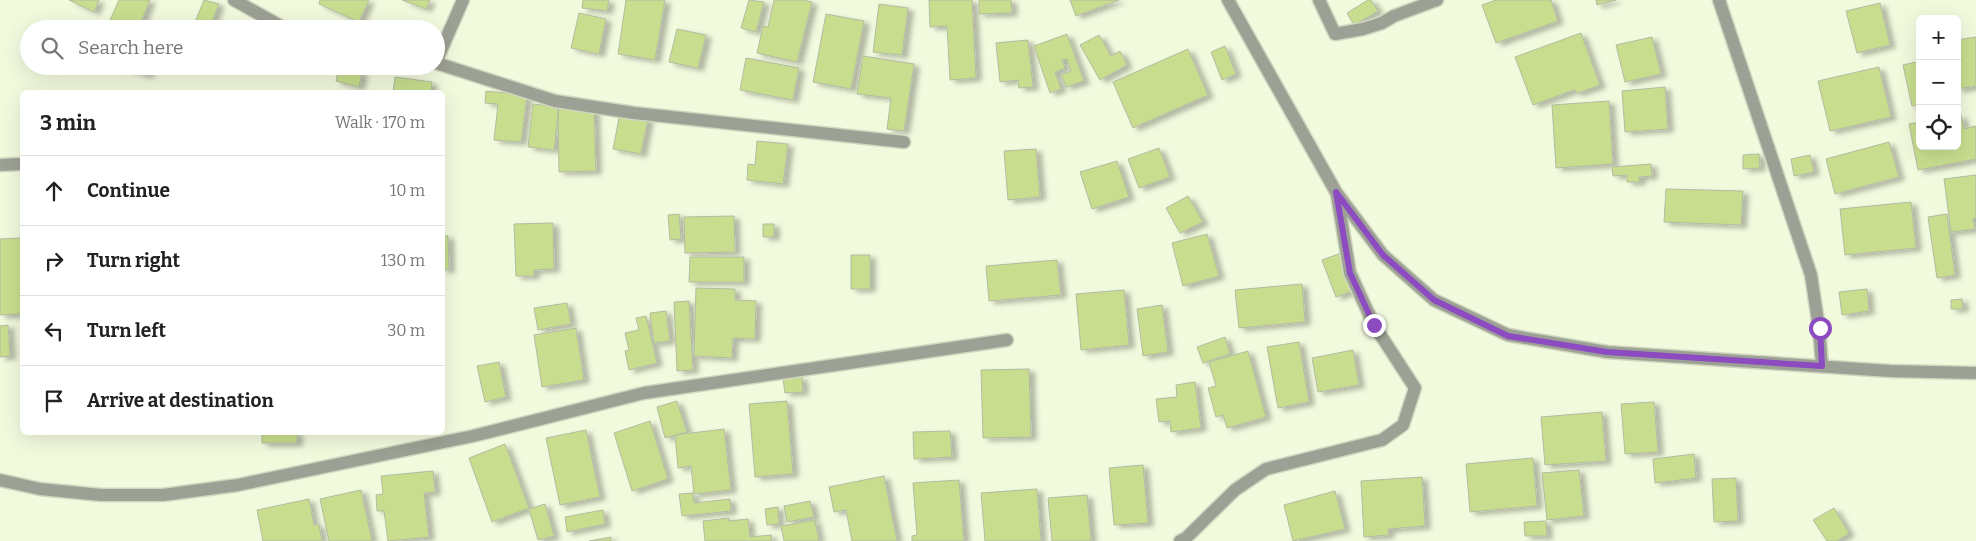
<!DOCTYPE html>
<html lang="en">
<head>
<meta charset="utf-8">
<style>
  :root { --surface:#fff; --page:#f2f2f2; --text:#222; --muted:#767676; --line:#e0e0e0 }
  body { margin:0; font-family:Bitter,serif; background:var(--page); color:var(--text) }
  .controls { position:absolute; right:15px; top:15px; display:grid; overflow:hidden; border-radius:8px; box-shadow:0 5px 20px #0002 }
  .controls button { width:45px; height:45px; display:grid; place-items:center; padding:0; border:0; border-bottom:1px solid var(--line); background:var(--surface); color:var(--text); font:25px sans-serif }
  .stop { position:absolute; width:15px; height:15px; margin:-11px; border:4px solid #8c4bc0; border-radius:50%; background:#fff }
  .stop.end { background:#8c4bc0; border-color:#fff; box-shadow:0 1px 5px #0008 }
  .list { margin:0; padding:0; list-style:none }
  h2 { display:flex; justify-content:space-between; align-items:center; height:65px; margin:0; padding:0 20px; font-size:21px }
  h2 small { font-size:16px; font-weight:400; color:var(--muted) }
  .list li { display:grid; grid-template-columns:32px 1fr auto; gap:15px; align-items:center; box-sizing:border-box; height:70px; padding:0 20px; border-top:1px solid var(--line) }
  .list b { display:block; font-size:19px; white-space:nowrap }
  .list em { font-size:16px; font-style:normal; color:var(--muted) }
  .icon { flex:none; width:28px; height:28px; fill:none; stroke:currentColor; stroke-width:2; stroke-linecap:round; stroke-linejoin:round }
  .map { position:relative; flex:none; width:1976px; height:541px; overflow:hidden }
  .search { position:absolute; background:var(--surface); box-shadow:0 5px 20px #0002; left:20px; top:20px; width:425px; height:55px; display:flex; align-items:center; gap:12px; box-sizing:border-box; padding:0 18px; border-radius:28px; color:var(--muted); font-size:19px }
  .panel { position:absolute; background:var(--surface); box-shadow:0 5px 20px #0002; left:20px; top:90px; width:425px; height:345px; border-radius:8px }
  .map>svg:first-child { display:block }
  .building { fill:#c8de8e; stroke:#b3bba1; filter:url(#shadow) }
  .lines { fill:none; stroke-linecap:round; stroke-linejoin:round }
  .minor-casing { stroke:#d0d7be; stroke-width:15 }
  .minor { stroke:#9da195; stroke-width:12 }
  .route { stroke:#8c4bc0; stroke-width:6 }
</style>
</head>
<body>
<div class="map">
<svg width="1976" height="541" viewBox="0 0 1976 541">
  <defs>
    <filter id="shadow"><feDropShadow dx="5.5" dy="3" stdDeviation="2.5" flood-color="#0004"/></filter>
  </defs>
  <rect width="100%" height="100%" fill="#f2fade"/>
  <path class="building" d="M69 0H99L94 12Z
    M119 0H150L138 29H106Z
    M204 0 219 4 209 29H192Z
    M320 0H369L359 22 319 4Z
    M402 0H430L426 9Z
    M583 0H609L607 11 582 8Z
    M626 0H665L655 60 618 54Z
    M749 0 764 2 756 32 741 28Z
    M774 0H803L812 2 797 62 757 53 763 26 768 27Z
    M929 0H972L976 78 950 80 947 26 930 27Z
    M979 0H1011L1012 13 979 14Z
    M1070 0H1119L1076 16Z
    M1368 0H1371L1378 11 1354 25 1347 13Z
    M1496 0H1551L1558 21 1496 43 1482 5Z
    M1596 0H1616L1597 5Z
    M1880 3 1890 45 1857 53 1846 11Z
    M879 4 908 8 902 55 873 52Z
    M579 13 606 19 599 54 571 48Z
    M826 14 864 21 851 89 813 82Z
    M677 29 706 35 698 68 669 62Z
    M1581 33 1600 85 1578 93 1574 90 1533 105 1515 57Z
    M1067 34 1084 81 1066 87 1061 75 1071 71 1067 59 1062 60 1065 68 1055 72 1061 89 1050 93 1034 46Z
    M1099 35 1111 56 1120 51 1127 65 1100 80 1080 45Z
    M1652 37 1661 74 1625 82 1616 45Z
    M1976 37V86L1957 89V40Z
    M1028 40 1033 87 1019 88 1018 80 1000 82 996 43Z
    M1225 46 1236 74 1222 80 1211 52Z
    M1188 49 1208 95 1133 128 1113 82Z
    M863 56 914 64 904 131 887 129 891 98 857 94Z
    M746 58 799 68 793 100 740 90Z
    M1920 61V105L1912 106 1903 65Z
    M117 66H150L147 75Z
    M339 67 362 72 359 87 336 81Z
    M1879 67 1891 117 1830 131 1818 81Z
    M395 77 432 82 431 92H393Z
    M1665 87 1668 129 1625 132 1622 91Z
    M486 91 527 95 521 142 494 140 498 104 485 103Z
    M1609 101 1613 164 1556 168 1552 105Z
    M533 104 559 107 554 150 528 147Z
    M594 108 596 171 559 172 558 109Z
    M620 113 648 118 641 154 613 149Z
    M1961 115 1964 129 1976 126V159L1918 170 1909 124 1920 122V146H1957V116Z
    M757 141 788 144 783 184 747 180 748 164 755 165Z
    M1889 142 1899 177 1835 194 1826 159Z
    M1159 148 1170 177 1139 188 1128 159Z
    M1036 149 1040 197 1008 200 1004 151Z
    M1759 154 1760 168 1743 169V155Z
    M1810 155 1814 172 1794 176 1791 159Z
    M1117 161 1129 197 1092 209 1080 172Z
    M1651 164 1652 176 1639 177 1640 182H1627V175L1613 176 1612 167Z
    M1976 175V218L1973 219 1975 229 1951 232 1944 179Z
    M1666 189 1743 191 1741 225 1664 222Z
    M1188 196 1203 222 1180 233 1166 208Z
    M1911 202 1916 248 1845 255 1840 209Z
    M679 214 681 239 670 240 668 215Z
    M1947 214 1955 275 1937 278 1928 217Z
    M734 216 735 252 685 253 684 217Z
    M553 223 554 269 534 270V276H516L514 224Z
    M763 224H774V237H763Z
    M1207 234 1219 276 1183 286 1172 243Z
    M442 236H448L449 269 442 270Z
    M22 238V314L0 315V239Z
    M1341 253 1355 290 1336 297 1322 260Z
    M851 255H870V289H851Z
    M690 257H744V282H689Z
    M1057 260 1061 295 989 301 986 266Z
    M1302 284 1305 322 1239 328 1235 290Z
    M696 288 735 289V300L756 301 755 339 733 338 732 358 694 356Z
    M1867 289 1869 311 1842 315 1839 292Z
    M1124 290 1129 345 1081 350 1076 294Z
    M1962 299 1963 309H1951V300Z
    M689 301 693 370 677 371 674 302Z
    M567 303 571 324 538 330 534 308Z
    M1162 305 1168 352 1143 356 1137 309Z
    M666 311 670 341 654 343 650 313Z
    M646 316 657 363 629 370 625 351 629 350 625 333 639 330 636 318Z
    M8 325 10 356 0 357V326Z
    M576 328 584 380 542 387 534 335Z
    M1225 337 1230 354 1203 363 1197 347Z
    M1299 342 1309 402 1278 408 1267 347Z
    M1353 350 1359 385 1318 392 1312 358Z
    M1248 351 1266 417 1227 428 1223 415 1216 417 1208 388 1216 386 1209 362Z
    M499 362 506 397 485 402 477 366Z
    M1029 369 1031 437 983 438 981 370Z
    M802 377 803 392 785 393 783 379Z
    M1195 382 1201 428 1171 432 1170 421 1159 422 1156 399 1177 397 1176 385Z
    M677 401 687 432 665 438 657 407Z
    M787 401 793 474 755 477 749 404Z
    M1654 402 1658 452 1625 454 1621 404Z
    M1602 412 1606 461 1545 465 1541 417Z
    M650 421 668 479 632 491 614 433Z
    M724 429 731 490 694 494 691 466 678 468 675 435Z
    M586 430 600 497 560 505 546 438Z
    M950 431 952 457 914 459 913 432Z
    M262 432H297V443H262Z
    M505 444 529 508 492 522 469 458Z
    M1694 454 1696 478 1655 483 1653 459Z
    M1533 458 1537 506 1470 512 1466 464Z
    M1143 465 1148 523 1114 525 1109 468Z
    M1579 470 1584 516 1547 520 1542 473Z
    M433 471 435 492 424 493 429 537 388 541 384 511H377L376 495 383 494 381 476Z
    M884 476 897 541H852L846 510 834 512 829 487Z
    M1422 477 1425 526 1388 529 1389 535 1364 537 1361 481Z
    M1736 478 1738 521 1714 522 1712 479Z
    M959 480 964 541H912V536L917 535 913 483Z
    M1037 489 1041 541H985L981 493Z
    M361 490 372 541H329L320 499Z
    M1335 491 1345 529 1293 541 1284 505Z
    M693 493 694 503 730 499 731 511 682 516 679 494Z
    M1087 495 1091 541H1052L1048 498Z
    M309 499 314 525H319L322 541H263L257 510Z
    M810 501 814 517 787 522 784 506Z
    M545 504 554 536 538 540 529 509Z
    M778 507 779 524 767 525 765 509Z
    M1834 508 1849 533 1837 541H1827L1813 520Z
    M603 510 605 524 567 532 565 517Z
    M729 518V521L748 519 750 537 771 535 772 541H705L703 521Z
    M815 520 819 541H784L781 526Z
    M1546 521 1547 536H1525L1524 522Z
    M611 537V541H589Z"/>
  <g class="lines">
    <g class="minor-casing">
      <path id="minor" d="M234 0 286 29
        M1228 0 1336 192 1383 255 1434 300 1508 335 1607 352 1890 371 1976 373
        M1319 0 1335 34 1363 29 1382 23 1394 16 1437 0
        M1719 0 1811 275 1819 328 1822 366
        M436 62 463 0
        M436 63 555 101 634 113 904 142
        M0 165 22 164
        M0 480 40 489 101 495H163L238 485 473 436 644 393 1007 340
        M1180 541 1186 538 1235 490 1266 469 1382 440 1403 425 1415 388 1374 325 1350 273 1337 195"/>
    </g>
    <use href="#minor" class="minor"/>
  </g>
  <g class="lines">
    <path class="route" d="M1374 325 1350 273 1336 192 1383 255 1434 300 1508 336 1607 352 1822 366 1820 328"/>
  </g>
</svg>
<div class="controls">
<button>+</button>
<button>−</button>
<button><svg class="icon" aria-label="locate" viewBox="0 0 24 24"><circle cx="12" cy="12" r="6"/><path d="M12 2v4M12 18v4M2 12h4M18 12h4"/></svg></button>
</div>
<div class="stop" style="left:1820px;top:328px"></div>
<div class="stop end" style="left:1374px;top:325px"></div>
<div class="search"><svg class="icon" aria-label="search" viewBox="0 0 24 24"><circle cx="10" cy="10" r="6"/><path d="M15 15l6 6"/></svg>Search here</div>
<section class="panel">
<h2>3 min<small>Walk · 170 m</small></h2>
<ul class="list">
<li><svg class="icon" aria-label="ahead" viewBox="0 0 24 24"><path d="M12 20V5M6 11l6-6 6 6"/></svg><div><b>Continue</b></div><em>10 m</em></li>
<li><svg class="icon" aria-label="right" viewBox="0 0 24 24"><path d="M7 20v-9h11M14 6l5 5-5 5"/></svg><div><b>Turn right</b></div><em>130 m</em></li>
<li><svg class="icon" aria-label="left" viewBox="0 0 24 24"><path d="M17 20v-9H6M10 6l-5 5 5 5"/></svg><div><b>Turn left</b></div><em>30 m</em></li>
<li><svg class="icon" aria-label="arrive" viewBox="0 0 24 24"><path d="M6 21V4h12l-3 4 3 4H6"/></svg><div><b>Arrive at destination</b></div></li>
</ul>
</section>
</div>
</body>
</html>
